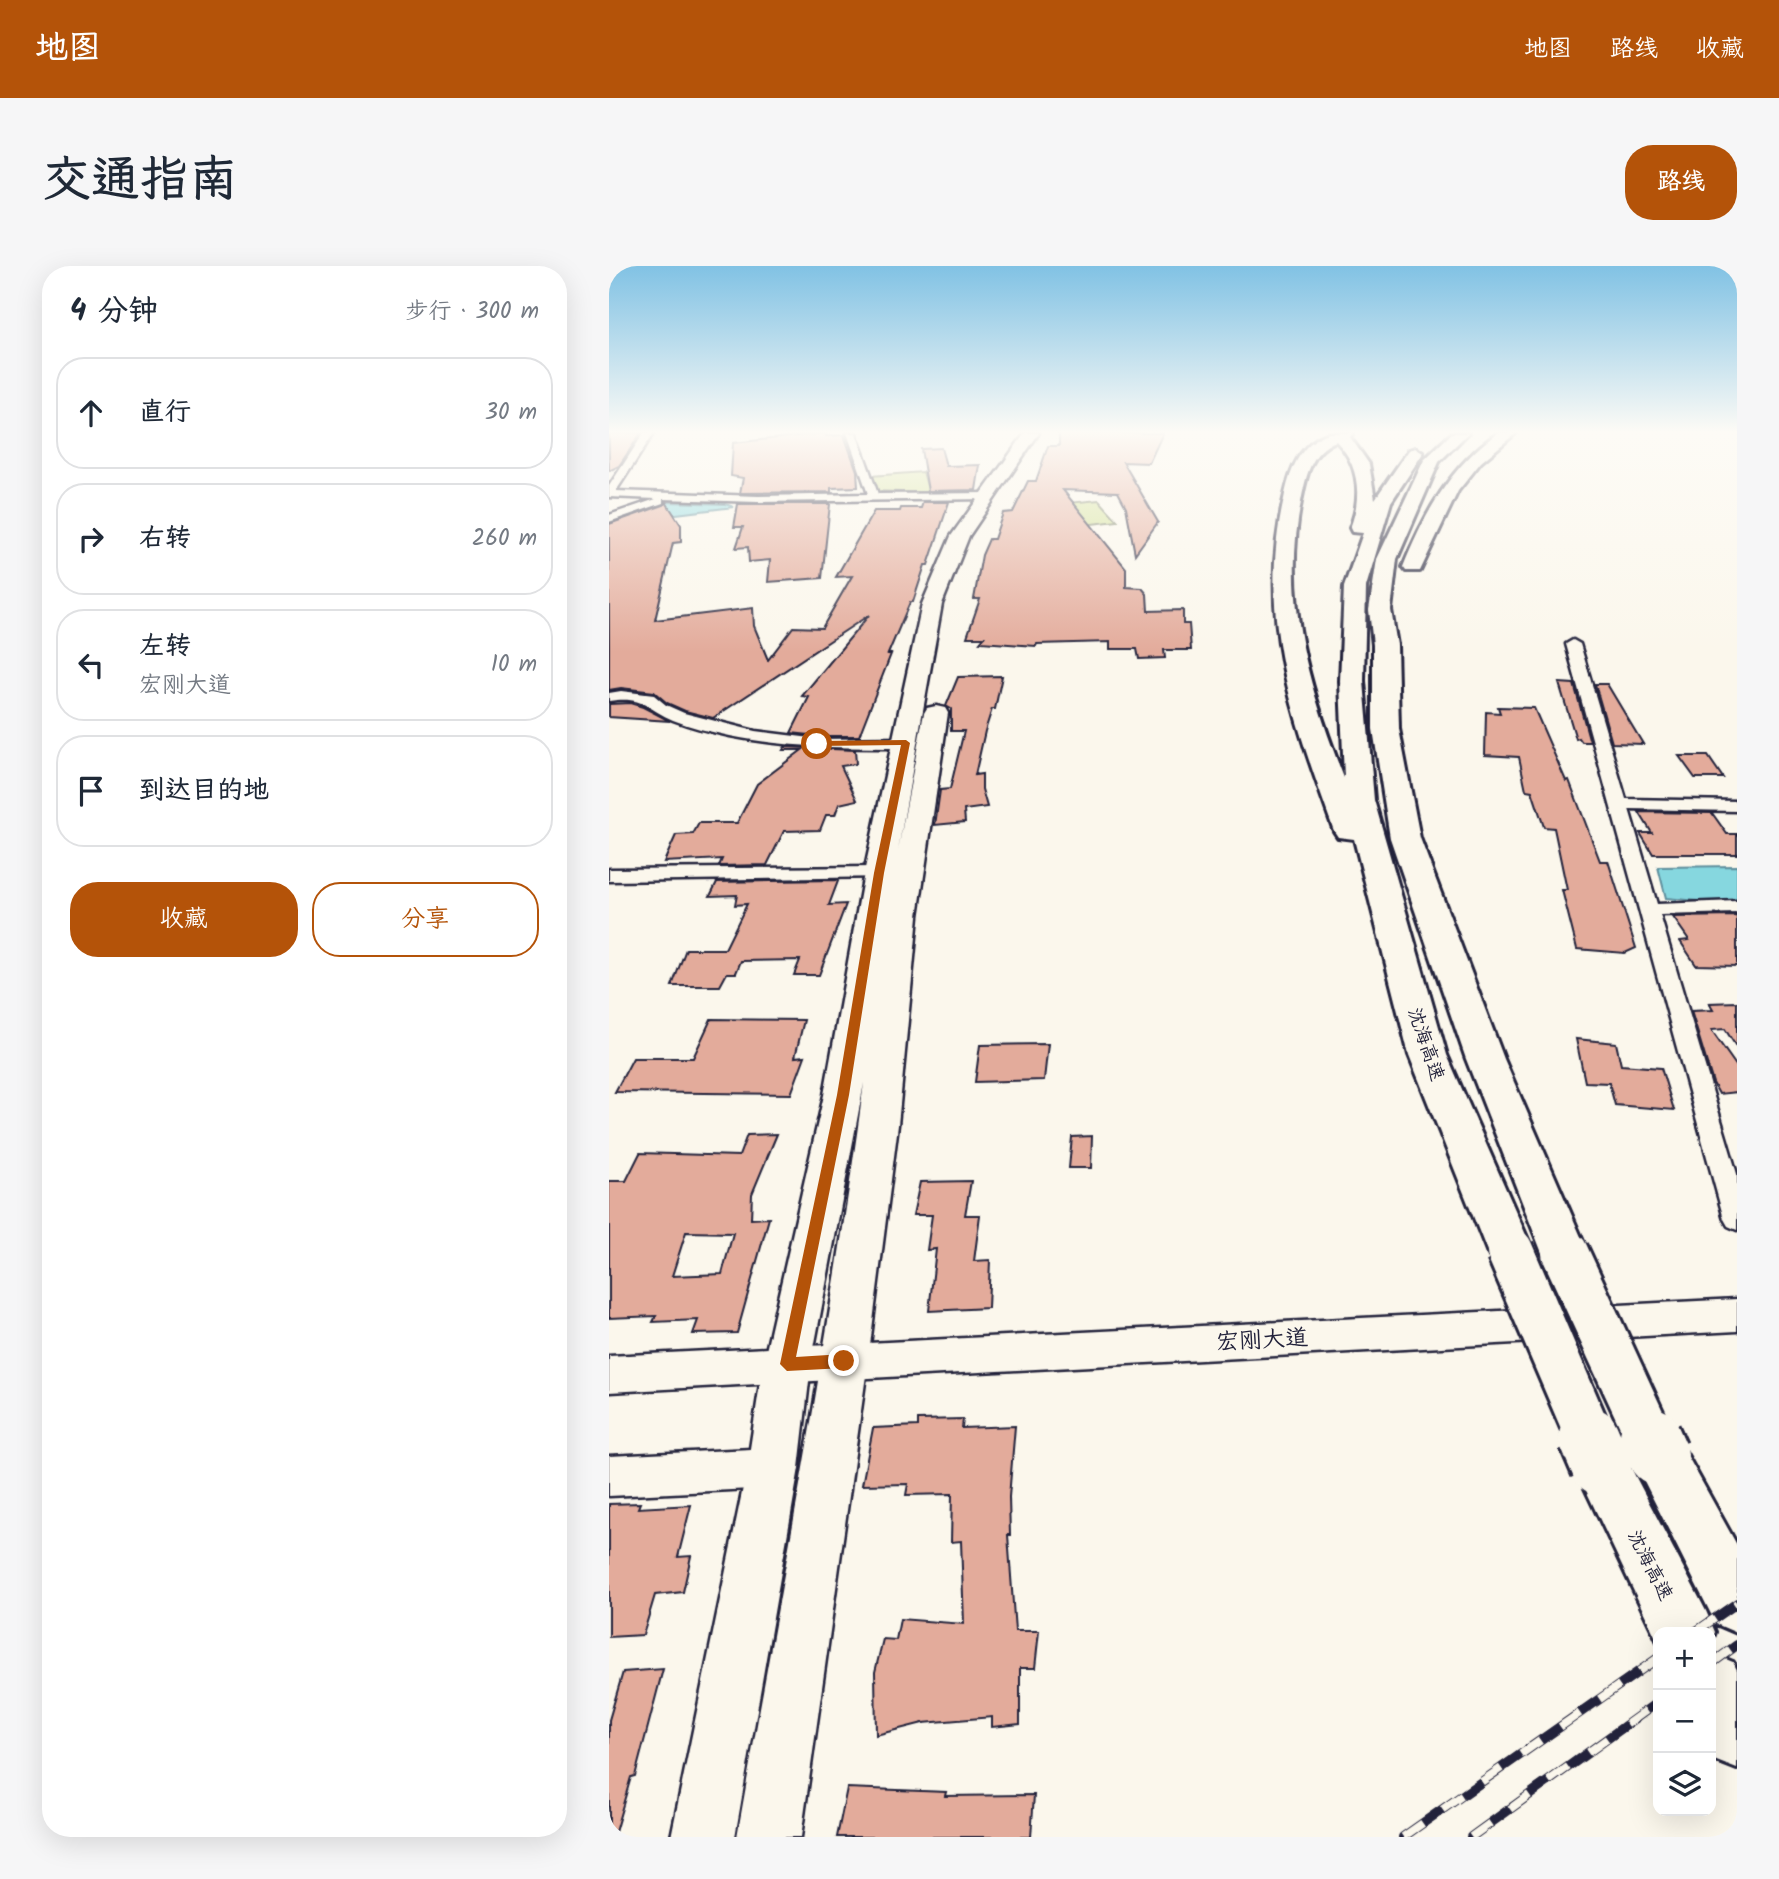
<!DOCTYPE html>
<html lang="zh">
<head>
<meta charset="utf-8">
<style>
  :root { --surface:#fff; --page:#f6f6f7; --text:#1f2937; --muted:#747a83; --line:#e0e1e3; --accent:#b45309 }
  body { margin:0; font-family:Kalam,"LXGW WenKai TC",sans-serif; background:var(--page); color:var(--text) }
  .controls { position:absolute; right:21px; bottom:21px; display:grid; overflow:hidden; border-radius:14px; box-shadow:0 7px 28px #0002 }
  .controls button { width:63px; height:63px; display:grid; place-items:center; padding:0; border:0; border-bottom:2px solid var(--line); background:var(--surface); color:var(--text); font:35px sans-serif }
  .stop { position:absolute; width:21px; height:21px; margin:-16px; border:5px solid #b45309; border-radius:50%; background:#fff }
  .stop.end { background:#b45309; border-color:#fff; box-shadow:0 2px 7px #0008 }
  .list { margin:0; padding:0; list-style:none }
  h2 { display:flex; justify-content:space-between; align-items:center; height:91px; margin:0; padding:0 28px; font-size:30px }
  h2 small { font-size:23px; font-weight:400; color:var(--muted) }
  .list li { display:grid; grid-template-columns:46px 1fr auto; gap:21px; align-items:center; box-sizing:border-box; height:112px; margin:0 14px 14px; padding:0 14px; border:2px solid var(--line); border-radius:28px }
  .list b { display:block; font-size:26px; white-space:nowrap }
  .list p { margin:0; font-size:23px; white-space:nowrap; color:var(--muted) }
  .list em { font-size:23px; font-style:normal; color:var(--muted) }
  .actions { display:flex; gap:14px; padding:21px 28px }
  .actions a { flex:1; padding:16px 0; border:2px solid var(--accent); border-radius:28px; text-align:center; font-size:24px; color:var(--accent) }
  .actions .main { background:var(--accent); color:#fff }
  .icon { flex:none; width:38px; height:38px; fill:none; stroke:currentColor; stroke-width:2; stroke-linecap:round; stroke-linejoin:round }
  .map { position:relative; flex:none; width:1128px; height:1571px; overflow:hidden; border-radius:28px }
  header { display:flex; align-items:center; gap:42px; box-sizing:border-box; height:98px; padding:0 35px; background:var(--accent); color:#fff }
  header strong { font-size:33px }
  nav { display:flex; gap:38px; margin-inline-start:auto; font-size:24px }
  .intro { display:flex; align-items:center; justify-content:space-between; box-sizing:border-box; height:168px; padding:0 42px }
  h1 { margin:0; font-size:49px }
  .button { padding:18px 32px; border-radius:28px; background:var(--accent); color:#fff; font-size:24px; font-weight:700 }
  main { display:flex; gap:42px; padding:0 42px }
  aside { flex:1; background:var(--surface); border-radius:28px; box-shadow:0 7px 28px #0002 }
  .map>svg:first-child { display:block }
  .green { fill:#d0e093; stroke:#798167; stroke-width:2 }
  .water { fill:#86d7df; stroke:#5e8f9d; stroke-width:2 }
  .building { fill:#e3ab9b; stroke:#22223b; stroke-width:2; fill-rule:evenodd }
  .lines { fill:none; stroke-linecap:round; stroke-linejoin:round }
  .minor-casing { stroke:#22223b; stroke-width:5 }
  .tertiary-casing { stroke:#22223b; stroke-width:5 }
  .primary-casing { stroke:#22223b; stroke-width:5 }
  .motorway-casing { stroke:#22223b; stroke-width:6 }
  .minor { fill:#fbf7ec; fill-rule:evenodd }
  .tertiary { fill:#fbf7ec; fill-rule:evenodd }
  .primary { fill:#fbf7ec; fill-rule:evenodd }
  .motorway { fill:#fbf7ec; fill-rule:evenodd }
  .rail-casing { stroke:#22223b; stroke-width:10 }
  .rail { stroke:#fbf7ec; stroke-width:8; stroke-dasharray:24; stroke-linecap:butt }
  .motorway-bridge-far1-casing { stroke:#22223b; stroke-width:52; stroke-linecap:butt }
  .motorway-bridge-casing { stroke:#22223b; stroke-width:66; stroke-linecap:butt }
  .motorway-bridge-far1 { stroke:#fbf7ec; stroke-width:46 }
  .motorway-bridge { stroke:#fbf7ec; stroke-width:60 }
  .route { fill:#b45309 }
  .labels { text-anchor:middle; stroke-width:7; stroke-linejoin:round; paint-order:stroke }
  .street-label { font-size:19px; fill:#22223b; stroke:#fbf7ec }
  .near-street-label { font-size:23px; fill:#22223b; stroke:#fbf7ec }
</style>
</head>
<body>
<header>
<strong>地图</strong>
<nav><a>地图</a><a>路线</a><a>收藏</a></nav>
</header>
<div class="intro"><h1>交通指南</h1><a class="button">路线</a></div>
<main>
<aside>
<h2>4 分钟<small>步行 · 300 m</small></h2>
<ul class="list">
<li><svg class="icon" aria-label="ahead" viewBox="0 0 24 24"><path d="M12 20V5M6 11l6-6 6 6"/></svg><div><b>直行</b></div><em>30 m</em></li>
<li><svg class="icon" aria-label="right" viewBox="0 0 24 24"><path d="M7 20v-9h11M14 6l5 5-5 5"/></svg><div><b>右转</b></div><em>260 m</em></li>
<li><svg class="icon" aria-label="left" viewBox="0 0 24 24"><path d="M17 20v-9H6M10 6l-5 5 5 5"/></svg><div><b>左转</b><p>宏刚大道</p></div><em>10 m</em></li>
<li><svg class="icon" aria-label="arrive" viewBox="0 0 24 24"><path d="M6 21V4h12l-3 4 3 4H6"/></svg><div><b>到达目的地</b></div></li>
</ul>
<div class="actions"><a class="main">收藏</a><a>分享</a></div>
</aside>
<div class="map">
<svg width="1128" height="1571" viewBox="0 0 1128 1571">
  <rect width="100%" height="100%" fill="#fbf7ec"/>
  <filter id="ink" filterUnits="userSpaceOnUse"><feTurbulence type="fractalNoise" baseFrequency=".0143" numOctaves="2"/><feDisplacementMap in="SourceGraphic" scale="14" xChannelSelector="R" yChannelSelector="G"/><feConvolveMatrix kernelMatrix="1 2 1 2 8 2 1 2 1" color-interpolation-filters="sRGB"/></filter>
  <g filter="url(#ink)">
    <path class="green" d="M314 206 320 227 266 225 262 210Z
      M490 234 509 255 465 260 449 238Z"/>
    <path class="water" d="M57 236 116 238 125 241 34 252 0 261V255Z
      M1128 600V635L1101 636 1057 632 1049 601Z"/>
    <path class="building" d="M0 167H32L10 200 0 205Z
      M216 167 217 170 235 169 248 205 249 221 222 222V226L131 227 134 212 122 210 124 177Z
      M450 167H554L540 197 514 196 549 256 526 288 517 241 509 226 454 224 517 302V321L533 322 538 328 539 345 574 344V358H580L582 384H555L556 392 530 393 528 383H501V376L428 378 427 380 371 376 375 371H358L371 333H365L373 289 380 273H385L394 247 404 246 419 215H427L439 180H450Z
      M332 182 337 200 371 199 367 224 319 225 312 183Z
      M57 236 72 259V276L64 277 46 354 144 342 145 360 159 394 184 361 213 362 243 310 227 311 265 245H291L292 242H312L314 236H340L319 299H316L304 336H301L279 388H282L250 470H210L182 467 200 431 193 430 260 349 104 452 76 445 58 437 45 426 12 422 0 424V258L55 239Z
      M129 238H221L213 312 159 316 161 294 140 296 139 281 127 282 134 261H125Z
      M393 410 386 443H383L376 465 366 509 373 508V523L378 541 355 544 356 556 326 559 331 524 341 523 355 465H342V443L337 440 349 411Z
      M950 417 965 418 981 476H973L970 472 967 473Z
      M986 418H998L1034 478 1003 477Z
      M21 437 34 441 61 455 0 451V438Z
      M889 441 925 442 957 515 960 514 991 595H999L1027 682 1016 687 968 683 953 624H958L945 562 935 561 923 525 917 524 910 491 876 489 877 446 891 447Z
      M176 481 246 484 247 498 232 500 248 534 230 538 226 549H217L211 564 175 565 158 599 110 600 113 593 55 596 67 569 84 568 90 557H128L148 518 193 484H174Z
      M1070 490H1099L1114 512H1086Z
      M1030 546 1103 547 1118 568H1128V588H1044L1031 567H1043Z
      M226 614 229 615 220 639 237 638 210 709H185L191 694 132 695 127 707H118L111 720H63L77 683H116L138 638 126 639 128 629 101 630 108 616Z
      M1128 650V700L1087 699 1071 675 1080 674 1064 651Z
      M1128 736V782L1116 763 1102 764 1128 801V826L1110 828 1104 817 1082 745 1104 744 1100 737Z
      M102 753 195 754 186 791 196 790 182 828 6 826 24 792H84Z
      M967 773 1007 777 1012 799 1052 802 1065 844 1006 839 1000 817 976 816Z
      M439 778 435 814 366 816 371 779Z
      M168 868 143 928 142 953 160 952 128 1067 84 1068 89 1054 44 1056 47 1050 0 1052V915H17L31 887 130 890 138 869ZM77 966 124 967 113 1008 63 1010Z
      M483 870 482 902H460L463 871Z
      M362 915 356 949H371L365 995 381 994 379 1042 320 1045 327 983 318 984 323 949H304L311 916Z
      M354 1153 353 1162 406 1160 400 1231 401 1269H399L406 1365H430L426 1402H411V1458L383 1461V1451L314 1457 267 1469 266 1406 274 1373 287 1374 291 1353 355 1358 352 1275 342 1276 343 1228 297 1229 299 1218 253 1219 264 1162 309 1160V1154Z
      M31 1237 29 1242 82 1239 69 1291 82 1290 74 1326 46 1329 34 1369 0 1371V1238Z
      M54 1403 26 1510 22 1511 6 1566 0 1565V1454L14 1406Z
      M238 1522 337 1526 336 1530 425 1529 422 1571H228Z"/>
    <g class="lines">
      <g class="minor-casing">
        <path id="minor" d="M35 167H45L7 225 149 230 259 228 238 167H247L269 228 379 227 384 230 379 233 149 236 54 233V237L0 256V249L47 233 0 231V220Z
          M964 374 971 378 1017 533 1128 535V545L1020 543 1048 638 1128 635V647L1051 649 1128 908V964L1119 960 1115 953 957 378Z
          M12 425 45 429 57 439 75 447 146 465 210 473 297 472 305 477 297 482C237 482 180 482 121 470 102 466 82 461 64 454 36 442 35 430 0 435V427Z
          M270 601 279 607 277 611 0 615V603Z"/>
      </g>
      <g class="tertiary-casing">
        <path id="tertiary" d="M1128 1033V1065L0 1126V1090Z
          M164 1182 179 1188 185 1202 179 1216 164 1222 0 1230V1190Z"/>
      </g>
      <g class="primary-casing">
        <path id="primary" d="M416 167H430L360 270 333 338 289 584 315 447 318 442 327 440 336 442 339 447 309 650 289 859 259 1095 192 1571H128C172 1320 221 1070 255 817L202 1098 190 1202 126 1571H62L138 1202 154 1098 215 829 255 607 313 338 342 270Z"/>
      </g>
      <g class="motorway-casing">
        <path id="motorway" d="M720 167H744L741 171 760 198 766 233 800 184 806 182 814 187 782 236 757 321 755 415 765 534 838 789 924 985 917 998 901 1004 885 998 878 985 800 789 745 573 729 571 725 565C685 453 647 354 675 233 681 205 690 177 720 167ZM727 175C751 199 753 232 741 262L743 266 754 267 735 321 731 415 735 512C700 422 673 333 692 236 697 211 701 185 727 175Z
          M843 167H859L830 196 788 293 782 344 788 379 790 463 811 572 895 793 979 987 972 1000 956 1006 940 1000 933 987 857 793 781 572 764 463V379L760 344 768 293 815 194Z
          M889 167H907L872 196 849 225 811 305H797L794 301C815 249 842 199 889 167Z
          M1049 1163 1068 1171 1128 1279V1367L1107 1358 1022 1189 1030 1171Z
          M992 1173 1011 1181 1097 1345 1106 1366 1102 1377V1366H1049V1376L965 1199 973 1181Z
          M1102 1387 1124 1396 1128 1404V1503L1105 1494 1102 1486Z"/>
      </g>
      <use href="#minor" class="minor"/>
      <use href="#tertiary" class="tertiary"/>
      <use href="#primary" class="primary"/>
      <use href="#motorway" class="motorway"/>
      <g class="rail-casing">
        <path id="rail" d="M1086 1366 1128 1337
          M1102 1398 1128 1379
          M794 1571 1049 1392
          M862 1571 1049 1436"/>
      </g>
      <use href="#rail" class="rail"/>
      <g class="motorway-bridge-far1-casing">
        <path id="motorway-bridge-far1" d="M901 985 981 1172
          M956 987 1041 1172"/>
      </g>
      <g class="motorway-bridge-casing">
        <path id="motorway-bridge" d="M980 1171 992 1199
          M1041 1171 1049 1189"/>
      </g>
      <use href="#motorway-bridge-far1" class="motorway-bridge-far1"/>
      <use href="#motorway-bridge" class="motorway-bridge"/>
    </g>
  </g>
  <linearGradient id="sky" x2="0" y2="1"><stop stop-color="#81c2e4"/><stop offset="0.43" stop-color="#fdfbf6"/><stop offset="1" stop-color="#fdfbf6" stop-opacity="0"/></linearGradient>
  <rect width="1128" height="386" fill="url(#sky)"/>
  <path class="route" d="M297 474 301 477 275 607 240 829 187 1091 235 1088 242 1095 235 1102 178 1105 171 1098 228 829 265 607 292 479 208 480 204 478 208 475Z"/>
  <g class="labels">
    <g class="street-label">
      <text transform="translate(818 778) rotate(71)" y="7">沈海高速</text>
      <text transform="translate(1042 1299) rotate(63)" y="7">沈海高速</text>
    </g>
    <g class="near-street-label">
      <text transform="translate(653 1073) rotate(-3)" y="8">宏刚大道</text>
    </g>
  </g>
</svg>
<div class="controls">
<button>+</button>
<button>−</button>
<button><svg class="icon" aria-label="layers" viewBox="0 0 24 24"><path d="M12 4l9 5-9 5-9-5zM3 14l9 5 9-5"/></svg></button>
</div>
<div class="stop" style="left:208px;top:478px"></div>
<div class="stop end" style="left:235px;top:1095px"></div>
</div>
</main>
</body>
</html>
